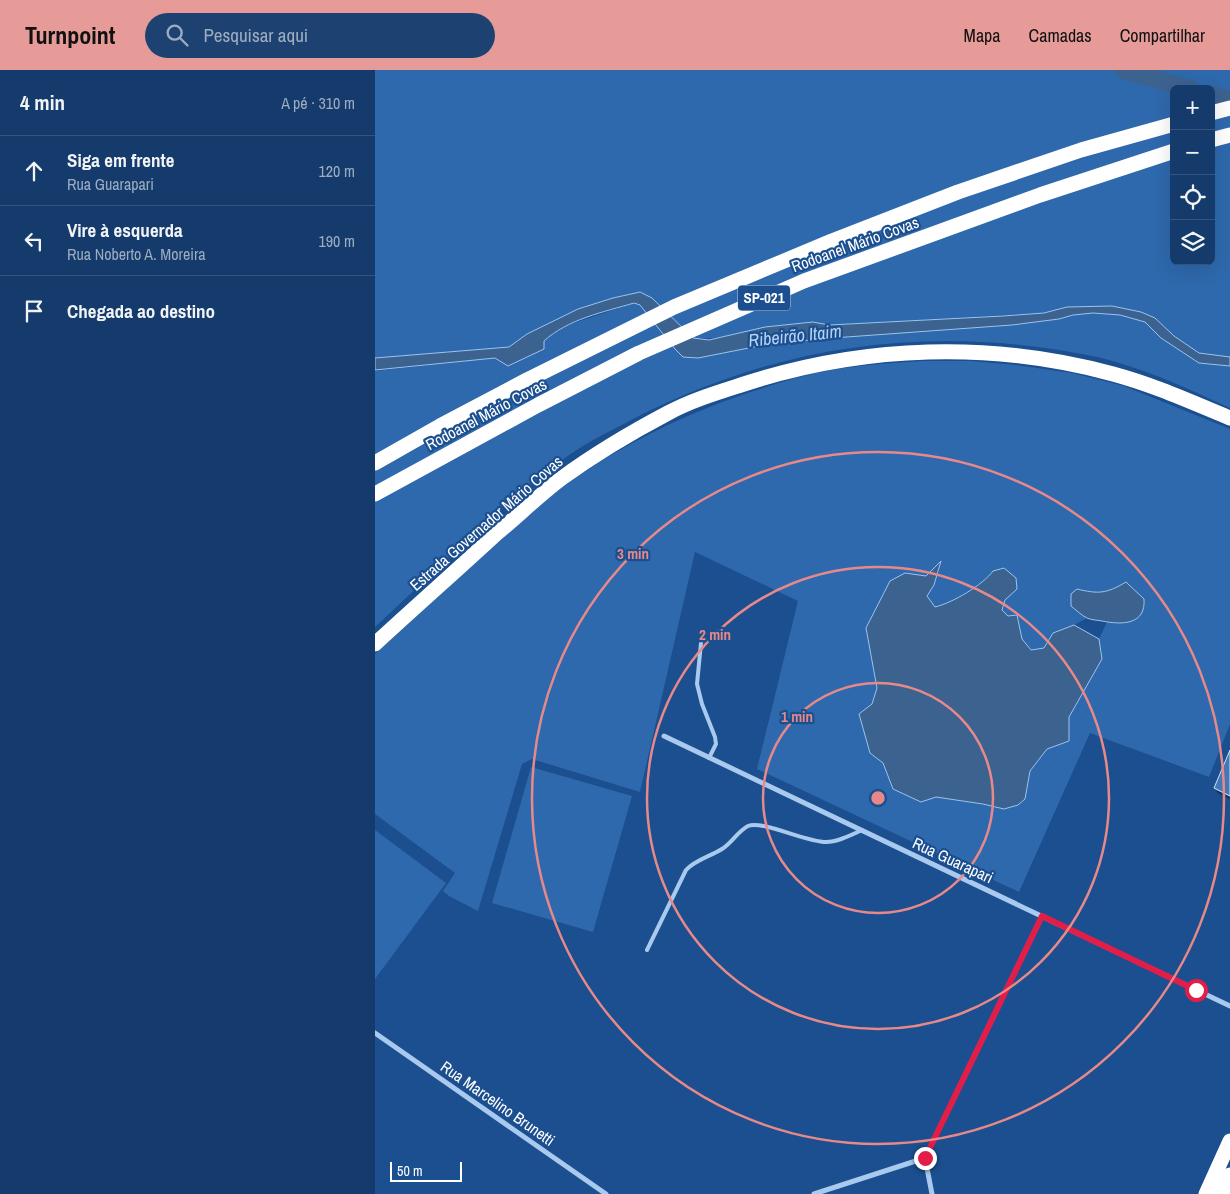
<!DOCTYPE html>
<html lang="pt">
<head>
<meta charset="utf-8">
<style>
  :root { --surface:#143b6b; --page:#1d4271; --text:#f1f3f6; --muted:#9dadc1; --line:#33557e; --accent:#e69b98 }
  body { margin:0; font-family:"Archivo Narrow",sans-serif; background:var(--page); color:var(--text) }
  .controls { position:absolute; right:15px; top:15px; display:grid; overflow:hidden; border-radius:8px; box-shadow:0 5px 20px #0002 }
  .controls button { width:45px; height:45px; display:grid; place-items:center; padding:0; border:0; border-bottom:1px solid var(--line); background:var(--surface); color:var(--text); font:25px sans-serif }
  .scale { position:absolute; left:15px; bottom:12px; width:72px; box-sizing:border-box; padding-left:5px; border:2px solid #fff; border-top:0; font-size:14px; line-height:18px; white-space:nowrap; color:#fff; -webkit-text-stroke:4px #1b4f8f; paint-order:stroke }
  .stop { position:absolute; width:15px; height:15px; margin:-11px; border:4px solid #e11d48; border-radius:50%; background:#fff }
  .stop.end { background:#e11d48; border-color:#fff; box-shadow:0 1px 5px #0008 }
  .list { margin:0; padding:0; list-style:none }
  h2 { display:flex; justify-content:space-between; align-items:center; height:65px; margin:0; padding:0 20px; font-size:21px }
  h2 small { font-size:16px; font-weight:400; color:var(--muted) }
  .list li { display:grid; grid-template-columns:32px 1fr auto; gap:15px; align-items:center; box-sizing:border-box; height:70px; padding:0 20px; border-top:1px solid var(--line) }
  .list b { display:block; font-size:19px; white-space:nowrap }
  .list p { margin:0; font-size:16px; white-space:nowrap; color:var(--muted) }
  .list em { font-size:16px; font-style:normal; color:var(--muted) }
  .icon { flex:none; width:28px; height:28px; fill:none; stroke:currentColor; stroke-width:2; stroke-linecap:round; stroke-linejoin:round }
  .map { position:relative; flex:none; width:855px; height:1124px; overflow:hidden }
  header { display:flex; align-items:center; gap:30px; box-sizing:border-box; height:70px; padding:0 25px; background:var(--accent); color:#111 }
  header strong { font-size:24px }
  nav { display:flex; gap:28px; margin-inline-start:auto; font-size:18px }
  .search { width:350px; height:45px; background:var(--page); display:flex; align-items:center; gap:12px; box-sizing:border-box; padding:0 18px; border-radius:28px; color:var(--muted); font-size:19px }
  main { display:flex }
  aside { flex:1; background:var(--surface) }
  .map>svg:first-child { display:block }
  .green { fill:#2e69ad; fill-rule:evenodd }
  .water { fill:#3c6290; stroke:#9cc4f0 }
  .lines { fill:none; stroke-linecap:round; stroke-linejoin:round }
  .river { stroke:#3c6290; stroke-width:18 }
  .building { fill:#4478b7; stroke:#cfe3fa; filter:url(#shadow) }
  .lane { stroke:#a9c9ee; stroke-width:4 }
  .street { stroke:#a9c9ee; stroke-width:5 }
  .highway { stroke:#fff; stroke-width:15 }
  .route { stroke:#e11d48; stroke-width:6 }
  .ring { fill:none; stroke:#e88989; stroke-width:2.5 }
  .labels { text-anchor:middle; stroke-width:4.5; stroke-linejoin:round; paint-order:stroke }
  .shield { fill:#1b4f8f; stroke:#bbcadd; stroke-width:1 }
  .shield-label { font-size:15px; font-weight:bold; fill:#fff }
  .street-label { font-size:16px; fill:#fff; stroke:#1b4f8f }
  .water-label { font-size:18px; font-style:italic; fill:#b5d3f5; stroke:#1b4f8f }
  .centre { fill:#e88989; stroke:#1b4f8f; stroke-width:2.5 }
  .ring-label { font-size:15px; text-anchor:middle; font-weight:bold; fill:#e88989; stroke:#1b4f8f; stroke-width:4.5; stroke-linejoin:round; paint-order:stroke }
</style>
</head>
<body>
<header>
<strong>Turnpoint</strong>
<div class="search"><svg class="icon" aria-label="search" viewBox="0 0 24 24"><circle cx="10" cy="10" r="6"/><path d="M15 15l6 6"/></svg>Pesquisar aqui</div>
<nav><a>Mapa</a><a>Camadas</a><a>Compartilhar</a></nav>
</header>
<main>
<aside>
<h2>4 min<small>A pé · 310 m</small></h2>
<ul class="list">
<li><svg class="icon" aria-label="ahead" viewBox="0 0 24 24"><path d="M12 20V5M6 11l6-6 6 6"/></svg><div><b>Siga em frente</b><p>Rua Guarapari</p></div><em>120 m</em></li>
<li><svg class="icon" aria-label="left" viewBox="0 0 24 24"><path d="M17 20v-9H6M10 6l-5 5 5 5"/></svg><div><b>Vire à esquerda</b><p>Rua Noberto A. Moreira</p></div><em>190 m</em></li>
<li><svg class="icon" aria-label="arrive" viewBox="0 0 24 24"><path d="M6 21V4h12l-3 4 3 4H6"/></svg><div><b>Chegada ao destino</b></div></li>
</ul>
</aside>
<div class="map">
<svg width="855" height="1124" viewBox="0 0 855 1124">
  <defs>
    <filter id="shadow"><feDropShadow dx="3.5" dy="3.5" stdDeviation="1" flood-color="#0009"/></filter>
  </defs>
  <rect width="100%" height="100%" fill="#1b4f8f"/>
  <path class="green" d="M0 0H855V287L824 283 799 266 780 248 692 237 669 243 454 255C406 246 364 272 318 268L277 228 265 222 238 228 203 239 152 264 134 277 0 288ZM799 19H836V191H799Z
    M259 233 265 235 300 279 308 287 323 288 389 275 444 269 637 255 684 249 698 245 718 243 745 245 770 252 786 268 824 293 855 296V338C818 321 782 304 744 293 715 284 685 280 655 276 515 259 381 285 256 350 235 361 213 372 194 385 181 394 169 405 156 415 102 459 52 509 0 557V301L121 288 169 271 177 264 196 254Z
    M548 291H596L641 295 697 303 749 316 855 359V654L834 707 715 663 644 822 382 699 423 531 320 482 265 722 157 689 147 694 103 841 74 826 68 821 80 803 0 744V584C58 531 115 474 177 425 240 377 310 343 385 319 406 312 429 305 451 301 483 295 515 293 548 291ZM565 492 564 502 552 526 560 537C577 533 607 515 618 501L630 530 627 540 633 546 642 545 647 569 656 580 669 578 678 563 699 555 712 548 696 536 702 519C723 524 731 524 751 512L750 553 732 552 724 569 727 589 693 647 694 671 672 679 655 701 650 728 629 739 608 734 561 727 546 732 518 719 508 693 495 683 484 644 497 634 502 618 491 558 499 545 509 522 530 503 551 506Z
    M156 697 257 726 218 862 117 833Z
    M0 760 71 813 0 909Z"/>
  <path class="water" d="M265 222 277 228 318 268 334 270 390 257 438 252 454 255 628 246 669 243 692 237 737 236 766 242 780 248 799 266 824 283 855 287V296L824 293 786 268 770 252 745 245 718 243 698 245 684 249 637 255 444 269 389 275 323 288 308 287 300 279 265 235 259 233C229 242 193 249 169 271V279L133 296 120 288 0 300V288L134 277 152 264 203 239 238 228Z
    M566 491 559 515 552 526 560 537C577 533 608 515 618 501L629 498 641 508 642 519 630 530 627 540 633 546 642 545 647 569 656 580 669 578 678 563 699 555 724 569 727 589 694 647V671L672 679 655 701 650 729 643 735 629 739 608 734 561 727 546 732 518 719 508 693 495 683 484 644 497 634 502 618 491 558 515 511 530 503 551 506Z
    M751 512 769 529C771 555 747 555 727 551 722 550 716 550 712 548 706 545 701 540 696 536V524L702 519C723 524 731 524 751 512Z"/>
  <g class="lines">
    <path class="river" d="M749 0 815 19
      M836 25 855 30"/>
  </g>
  <path class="building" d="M855 680V726L839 718Z"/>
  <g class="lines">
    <path class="lane" d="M326 573 322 614 327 634 340 667 341 674 334 688
      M272 880 311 800C320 790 336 786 347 779 357 773 362 762 373 756 387 750 431 772 451 772 463 772 476 765 487 760"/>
    <path class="street" d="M289 666 855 936
      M0 963 231 1124
      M550 1088 667 846
      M550 1088 557 1124
      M439 1124 550 1088"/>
    <path class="highway" d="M836 43 855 38
      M836 70 855 65
      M0 393 65 356 152 310 299 237 457 171 583 122 706 80 799 54
      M0 424 163 335 264 283 429 211 665 125 799 81
      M0 574C40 537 81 501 121 464 143 446 164 425 187 408 220 384 257 362 293 343 317 330 344 322 369 314 489 275 617 271 738 304 779 315 816 332 855 348
      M831 1124 855 1071
      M847 1124 855 1105"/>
  </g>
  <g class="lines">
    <path class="route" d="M550 1088 667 846 821 920"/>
  </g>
  <g class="ring">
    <circle cx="503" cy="728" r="115"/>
    <circle cx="503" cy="728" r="231"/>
    <circle cx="503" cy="728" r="346"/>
  </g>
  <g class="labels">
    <rect class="shield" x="363" y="215.5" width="52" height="25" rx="4"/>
    <g class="shield-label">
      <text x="389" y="233">SP-021</text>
    </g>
    <g class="street-label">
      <text transform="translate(480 174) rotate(-20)" y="6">Rodoanel Mário Covas</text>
      <text transform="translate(111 344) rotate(-28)" y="6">Rodoanel Mário Covas</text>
      <text transform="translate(111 453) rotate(-41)" y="6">Estrada Governador Mário Covas</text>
      <text transform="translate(578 790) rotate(25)" y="6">Rua Guarapari</text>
      <text transform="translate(123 1033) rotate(35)" y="6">Rua Marcelino Brunetti</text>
    </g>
    <g class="water-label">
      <text transform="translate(420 266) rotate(-6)" y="6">Ribeirão Itaim</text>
    </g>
  </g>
  <circle cx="503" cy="728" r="8" class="centre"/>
  <g class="ring-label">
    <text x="258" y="489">3 min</text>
    <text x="340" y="570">2 min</text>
    <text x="422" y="652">1 min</text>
  </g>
</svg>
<div class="controls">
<button>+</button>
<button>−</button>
<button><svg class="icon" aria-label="locate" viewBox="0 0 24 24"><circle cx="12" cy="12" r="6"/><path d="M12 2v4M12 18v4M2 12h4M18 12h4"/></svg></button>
<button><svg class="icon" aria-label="layers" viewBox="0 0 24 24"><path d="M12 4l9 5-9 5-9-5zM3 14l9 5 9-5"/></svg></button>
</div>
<div class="scale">50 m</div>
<div class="stop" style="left:821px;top:920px"></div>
<div class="stop end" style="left:550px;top:1088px"></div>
</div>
</main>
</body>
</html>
